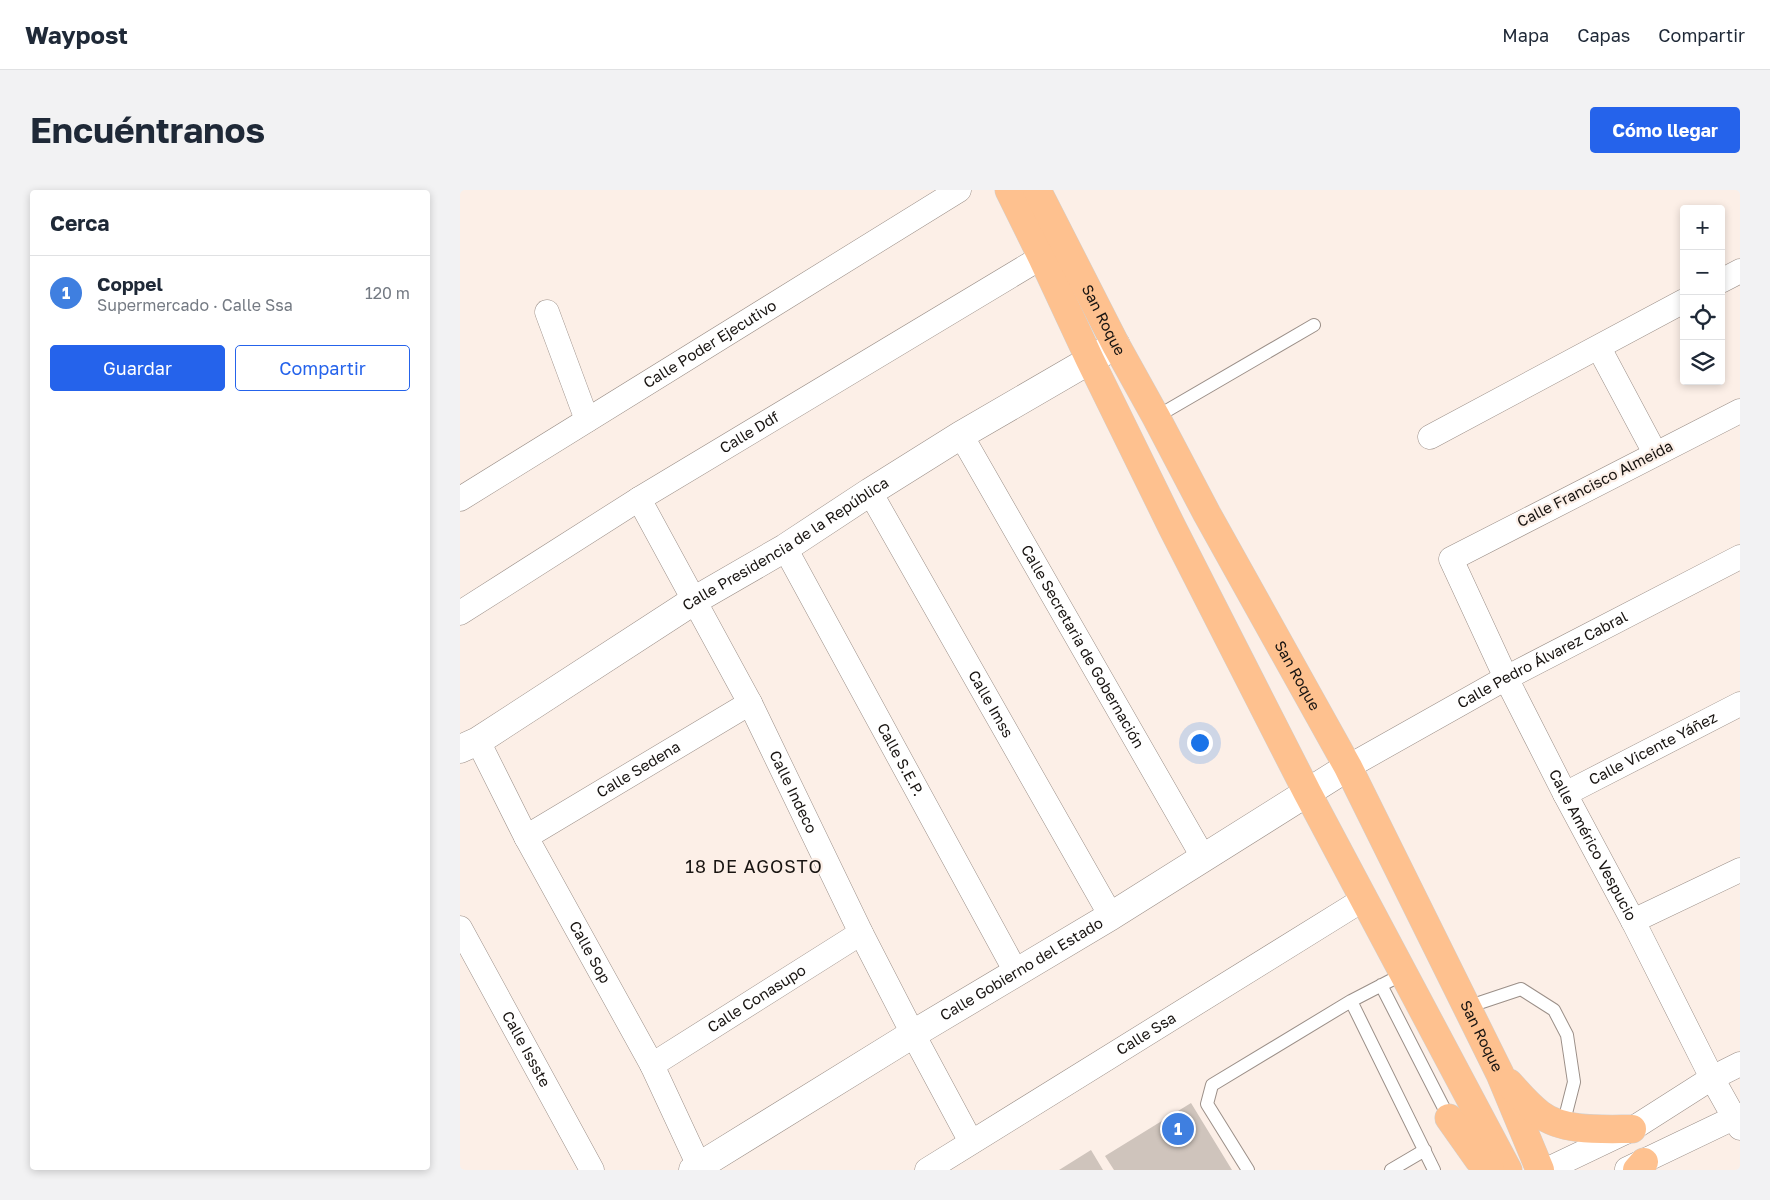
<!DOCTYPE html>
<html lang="es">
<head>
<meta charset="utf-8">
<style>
  :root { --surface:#fff; --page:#f2f2f3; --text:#1f2937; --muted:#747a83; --line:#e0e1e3; --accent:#2563eb }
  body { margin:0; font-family:"Golos Text",sans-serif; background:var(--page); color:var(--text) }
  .controls { position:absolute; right:15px; top:15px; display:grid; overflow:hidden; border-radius:5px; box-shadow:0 2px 8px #0003 }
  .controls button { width:45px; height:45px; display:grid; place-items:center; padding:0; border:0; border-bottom:1px solid var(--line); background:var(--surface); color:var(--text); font:25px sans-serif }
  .you { position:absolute; left:739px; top:552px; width:18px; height:18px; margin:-12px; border:4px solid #fff; border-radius:50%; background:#1a73e8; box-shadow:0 0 0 8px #1a73e833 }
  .badge { display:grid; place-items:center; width:32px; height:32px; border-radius:50%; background:var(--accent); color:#fff; font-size:16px; font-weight:700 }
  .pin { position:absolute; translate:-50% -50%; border:2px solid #fff; box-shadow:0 1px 5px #0006 }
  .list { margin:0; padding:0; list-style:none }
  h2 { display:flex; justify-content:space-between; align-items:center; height:65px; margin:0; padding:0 20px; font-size:21px }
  h2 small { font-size:16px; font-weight:400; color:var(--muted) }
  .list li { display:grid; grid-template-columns:32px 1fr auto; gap:15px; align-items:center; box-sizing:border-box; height:75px; padding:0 20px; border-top:1px solid var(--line) }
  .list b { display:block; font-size:19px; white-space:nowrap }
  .list p { margin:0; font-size:16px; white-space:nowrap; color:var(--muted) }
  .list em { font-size:16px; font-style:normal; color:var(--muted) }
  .actions { display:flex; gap:10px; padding:15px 20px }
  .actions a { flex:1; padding:11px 0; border:1px solid var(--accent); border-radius:5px; text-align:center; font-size:18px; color:var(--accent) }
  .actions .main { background:var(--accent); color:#fff }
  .icon { flex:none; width:28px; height:28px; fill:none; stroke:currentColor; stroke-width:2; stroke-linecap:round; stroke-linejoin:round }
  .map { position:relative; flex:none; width:1280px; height:980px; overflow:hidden; border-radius:5px }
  header { display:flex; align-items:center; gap:30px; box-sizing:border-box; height:70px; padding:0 25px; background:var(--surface); border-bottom:1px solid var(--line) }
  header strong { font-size:24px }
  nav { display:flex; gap:28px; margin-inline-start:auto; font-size:18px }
  .intro { display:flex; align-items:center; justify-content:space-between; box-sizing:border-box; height:120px; padding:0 30px }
  h1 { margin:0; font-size:35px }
  .button { padding:12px 22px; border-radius:5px; background:var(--accent); color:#fff; font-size:18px; font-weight:700 }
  main { display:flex; gap:30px; padding:0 30px }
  aside { flex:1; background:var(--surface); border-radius:5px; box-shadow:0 2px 8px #0003 }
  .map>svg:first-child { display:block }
  .building { fill:#cfc4bc }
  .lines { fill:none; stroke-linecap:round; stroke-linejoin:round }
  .lane-casing { stroke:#9b8f88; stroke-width:14 }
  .street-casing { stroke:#9b8f88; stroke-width:25 }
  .secondary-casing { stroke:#9b8f88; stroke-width:29 }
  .primary-casing { stroke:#d1d0cf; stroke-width:29 }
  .lane { stroke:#fff; stroke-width:12 }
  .street { stroke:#fff; stroke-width:24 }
  .secondary { stroke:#fff; stroke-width:28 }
  .primary { stroke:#fec18f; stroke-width:28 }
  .labels { text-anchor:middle; stroke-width:4.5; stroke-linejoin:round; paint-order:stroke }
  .street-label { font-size:15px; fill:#181411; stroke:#fcefe7 }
  .quarter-label { font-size:18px; letter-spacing:1px; fill:#181411; stroke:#fcefe7 }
</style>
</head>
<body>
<header>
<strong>Waypost</strong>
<nav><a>Mapa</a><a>Capas</a><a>Compartir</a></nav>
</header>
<div class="intro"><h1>Encuéntranos</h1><a class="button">Cómo llegar</a></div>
<main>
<aside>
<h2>Cerca<small></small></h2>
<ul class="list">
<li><span class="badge" style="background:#3f7fe0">1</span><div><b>Coppel</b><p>Supermercado · Calle Ssa</p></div><em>120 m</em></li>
</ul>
<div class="actions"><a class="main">Guardar</a><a>Compartir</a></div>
</aside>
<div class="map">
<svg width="1280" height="980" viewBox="0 0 1280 980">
  <rect width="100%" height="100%" fill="#fcefe7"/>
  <path class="building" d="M731 913 772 980H654L645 966Z
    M631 960 643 980H599Z"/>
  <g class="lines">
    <g class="lane-casing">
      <path id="lane" d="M696 227 854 135
        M921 795 990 930
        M891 811 945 783
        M1007 817 1061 799 1094 820 1107 845 1114 892 1103 935
        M788 980 747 914 752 895 891 811 974 980
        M931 980 965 960"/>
    </g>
    <g class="street-casing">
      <g id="street">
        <path d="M1261 91 1280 81"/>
        <path d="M87 122 127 230"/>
        <path d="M1139 158 1195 263"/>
        <path id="s1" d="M1280 221 991 369 1046 488 1105 604 1173 731 1252 888 1280 938"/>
        <path id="s2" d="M501 245 743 667"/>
        <path d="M970 247 1224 111"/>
        <path id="s3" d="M410 302 651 726"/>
        <path id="s4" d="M0 309 499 0"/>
        <path id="s5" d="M179 309 290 513 401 743 453 844 511 952"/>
        <path id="s6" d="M325 358 556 782"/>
        <path id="s7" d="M0 423 179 309 582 67"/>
        <path id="s8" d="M18 551 66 647 192 875 239 976"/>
        <path id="s9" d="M888 577 1046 488 1280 367"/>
        <path id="s10" d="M1105 604 1280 514"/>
        <path id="s11" d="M66 647 290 513"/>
        <path d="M1173 731 1280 680"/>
        <path id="s12" d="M0 738 132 980"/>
        <path id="s13" d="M192 875 401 743"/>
        <path d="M1167 979 1280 925"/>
        <path id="s14" d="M467 980 904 709"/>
        <path d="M1086 980 1172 939 1252 888 1280 874"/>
      </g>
    </g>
    <g class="secondary-casing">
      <g id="secondary">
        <path id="s15" d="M0 559 18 551 235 410 325 358 410 302 501 245 656 155"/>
        <path id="s16" d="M233 980 453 844 651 726 888 577"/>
      </g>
    </g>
    <g class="primary-casing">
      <g id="primary">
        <path d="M549 0 582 67 630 170 712 337 847 602 1048 980"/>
        <path id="s17" d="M577 0 656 155 696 227 747 324 888 577 1040 884 1080 980"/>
        <path d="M1049 893C1059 904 1068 915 1080 924 1103 942 1144 939 1172 939"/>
        <path d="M989 928 1018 969 1030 980"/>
        <path d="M1177 980 1184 972"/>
      </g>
    </g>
    <use href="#lane" class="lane"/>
    <use href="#street" class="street"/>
    <use href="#secondary" class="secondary"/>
    <use href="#primary" class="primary"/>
  </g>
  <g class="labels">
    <g class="street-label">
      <text dy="5" stroke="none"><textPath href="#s17" startOffset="146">San Roque</textPath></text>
      <text dy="5" stroke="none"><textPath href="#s4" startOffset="294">Calle Poder Ejecutivo</textPath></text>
      <text dy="5" stroke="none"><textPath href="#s7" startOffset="341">Calle Ddf</textPath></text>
      <text transform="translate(1135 294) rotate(-27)" y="5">Calle Francisco Almeida</text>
      <text dy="5" stroke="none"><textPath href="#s15" startOffset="385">Calle Presidencia de la República</textPath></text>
      <text dy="5" stroke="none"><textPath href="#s2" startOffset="244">Calle Secretaria de Gobernación</textPath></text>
      <text dy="5" stroke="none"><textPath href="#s9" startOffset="222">Calle Pedro Álvarez Cabral</textPath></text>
      <text dy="5" stroke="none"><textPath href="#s17" startOffset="551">San Roque</textPath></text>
      <text dy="5" stroke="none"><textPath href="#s3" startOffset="244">Calle Imss</textPath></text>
      <text dy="5" stroke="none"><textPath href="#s10" startOffset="99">Calle Vicente Yáñez</textPath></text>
      <text dy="5" stroke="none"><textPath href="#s6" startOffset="241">Calle S.E.P.</textPath></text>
      <text dy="5" stroke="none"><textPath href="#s11" startOffset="131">Calle Sedena</textPath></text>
      <text dy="5" stroke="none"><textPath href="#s5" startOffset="331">Calle Indeco</textPath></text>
      <text dy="5" stroke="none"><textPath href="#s1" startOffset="644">Calle Américo Vespucio</textPath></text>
      <text dy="5" stroke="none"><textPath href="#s8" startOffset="239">Calle Sop</textPath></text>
      <text dy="5" stroke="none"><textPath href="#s16" startOffset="385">Calle Gobierno del Estado</textPath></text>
      <text dy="5" stroke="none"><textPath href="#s13" startOffset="124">Calle Conasupo</textPath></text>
      <text dy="5" stroke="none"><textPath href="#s14" startOffset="258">Calle Ssa</textPath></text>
      <text dy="5" stroke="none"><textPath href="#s17" startOffset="956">San Roque</textPath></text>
      <text dy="5" stroke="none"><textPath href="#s12" startOffset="138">Calle Issste</textPath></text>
    </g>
    <g class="quarter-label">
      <text x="294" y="683">18 DE AGOSTO</text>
    </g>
  </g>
</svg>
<div class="controls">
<button>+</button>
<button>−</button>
<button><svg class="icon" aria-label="locate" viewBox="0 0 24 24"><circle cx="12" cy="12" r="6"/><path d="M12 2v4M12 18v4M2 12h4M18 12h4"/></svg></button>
<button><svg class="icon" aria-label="layers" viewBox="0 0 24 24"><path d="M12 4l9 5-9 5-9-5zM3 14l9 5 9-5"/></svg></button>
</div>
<div class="you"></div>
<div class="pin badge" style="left:718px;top:939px;background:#3f7fe0">1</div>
</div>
</main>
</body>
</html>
